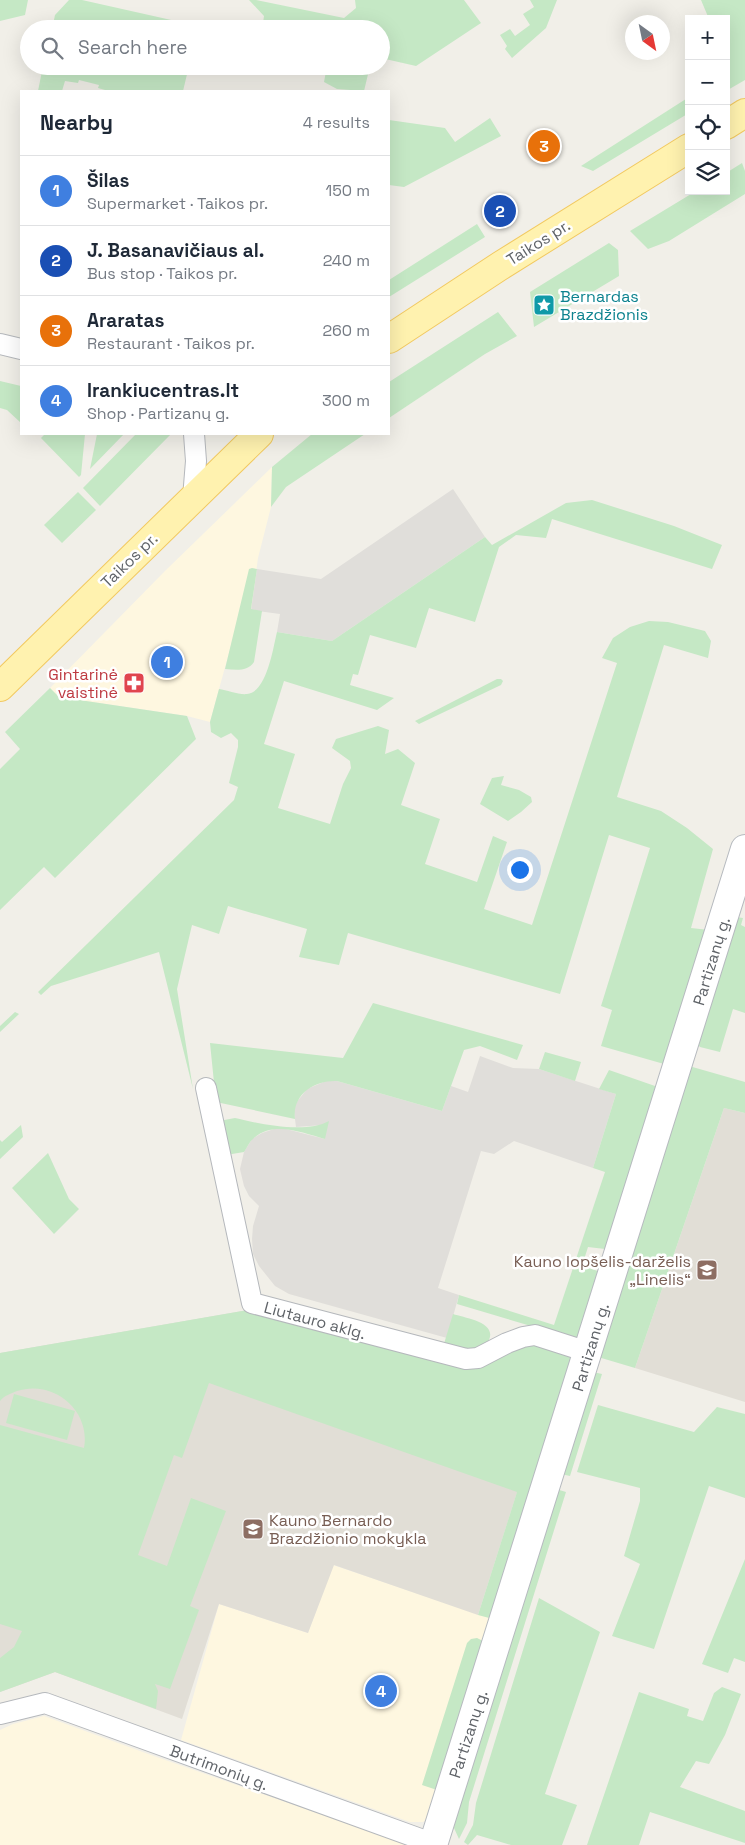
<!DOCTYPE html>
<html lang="en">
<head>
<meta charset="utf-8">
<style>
  :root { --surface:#fff; --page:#f6f6f7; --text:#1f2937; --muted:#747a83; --line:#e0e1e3; --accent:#1a73e8 }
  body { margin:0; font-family:"Space Grotesk",sans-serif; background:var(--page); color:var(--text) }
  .controls { position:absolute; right:15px; top:15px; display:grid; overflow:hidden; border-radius:0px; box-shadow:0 5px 20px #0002 }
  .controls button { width:45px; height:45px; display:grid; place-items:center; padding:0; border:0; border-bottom:1px solid var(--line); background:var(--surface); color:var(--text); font:25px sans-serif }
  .compass { position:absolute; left:625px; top:15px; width:45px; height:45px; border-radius:50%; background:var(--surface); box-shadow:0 5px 20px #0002; rotate:147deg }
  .you { position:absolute; left:519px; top:869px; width:18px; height:18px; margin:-12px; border:4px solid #fff; border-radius:50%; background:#1a73e8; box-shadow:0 0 0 8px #1a73e833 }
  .badge { display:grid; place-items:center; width:32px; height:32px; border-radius:50%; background:var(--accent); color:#fff; font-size:16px; font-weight:700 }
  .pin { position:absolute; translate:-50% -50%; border:2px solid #fff; box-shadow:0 1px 5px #0006 }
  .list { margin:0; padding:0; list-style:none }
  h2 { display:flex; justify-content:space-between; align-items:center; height:65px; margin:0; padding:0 20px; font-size:21px }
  h2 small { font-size:16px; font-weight:400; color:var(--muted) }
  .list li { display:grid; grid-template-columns:32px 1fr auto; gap:15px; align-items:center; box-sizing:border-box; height:70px; padding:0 20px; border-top:1px solid var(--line) }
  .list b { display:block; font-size:19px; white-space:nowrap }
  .list p { margin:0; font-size:16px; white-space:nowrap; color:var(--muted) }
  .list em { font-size:16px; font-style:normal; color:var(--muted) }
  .icon { flex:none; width:28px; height:28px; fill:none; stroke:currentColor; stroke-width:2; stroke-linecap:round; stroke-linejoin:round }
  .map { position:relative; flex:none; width:745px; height:1845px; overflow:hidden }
  .search { position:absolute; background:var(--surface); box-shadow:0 5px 20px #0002; left:20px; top:20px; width:370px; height:55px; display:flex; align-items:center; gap:12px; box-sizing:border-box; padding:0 18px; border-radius:28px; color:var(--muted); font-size:19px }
  .panel { position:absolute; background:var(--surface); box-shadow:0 5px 20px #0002; left:20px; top:90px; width:370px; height:345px; border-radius:0px }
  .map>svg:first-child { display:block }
  .commercial { fill:#fef7e0 }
  .industrial { fill:#e0deda }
  .education { fill:#e1ded6 }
  .green { fill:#c5e8c5 }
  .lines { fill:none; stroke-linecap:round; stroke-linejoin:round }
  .street-casing { stroke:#b5b8bc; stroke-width:22 }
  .secondary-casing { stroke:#b6babf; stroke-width:30 }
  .primary-casing { stroke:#f2c960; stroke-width:30 }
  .street { stroke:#fff; stroke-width:20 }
  .secondary { stroke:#fff; stroke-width:28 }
  .primary { stroke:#fff2af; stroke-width:28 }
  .labels { text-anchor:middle; stroke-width:5; stroke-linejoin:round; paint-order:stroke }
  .street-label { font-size:16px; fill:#5f6368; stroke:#fff }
  .culture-label { font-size:16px; fill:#0d838f; stroke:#fff; text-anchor:start }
  .health-label { font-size:16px; fill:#be3a42; stroke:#fff; text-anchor:end }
  .education-label { font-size:16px; fill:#785e54; stroke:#fff; text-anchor:end }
</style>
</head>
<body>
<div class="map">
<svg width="745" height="1845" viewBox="0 0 745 1845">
  <rect width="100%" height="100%" fill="#f1efe8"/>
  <path class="commercial" d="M272 467 271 507 258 558 251 610 241 609 210 722 187 716 59 697 50 688 165 571Z
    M333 1565 493 1619 432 1815 423 1822H410L181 1740 219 1604 308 1633Z
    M44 1716 151 1755 409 1845H0V1730L13 1724Z"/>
  <path class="industrial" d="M453 489 485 537 332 641 277 632 280 614 251 610 257 569 321 579Z
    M480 1056 513 1068 539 1069 616 1094 593 1168 514 1141 494 1154 481 1151 438 1288 459 1295 447 1338 289 1294 275 1286 259 1266 253 1254 252 1239 253 1226 259 1206 249 1196 244 1186 240 1169 244 1152 252 1139 262 1133 274 1129H286L325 1139 323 1125 296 1127 294 1111 296 1103 307 1089 326 1081H337L442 1111 451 1086 468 1092Z"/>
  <path class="education" d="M724 1108 745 1113V1402L635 1368Z
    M248 1310 550 1389 478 1615 334 1565 308 1633 219 1604 182 1719 55 1672 0 1692V1353Z"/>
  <path class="green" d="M0 0H28L25 15 0 21Z
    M69 0H82L198 26V29H52L55 15Z
    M249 0H256L344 18 356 8 355 0H464L481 23 416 66 381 58V29H262L264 16Z
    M530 0H557L546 28 512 58 505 49 507 46 500 35 510 29 515 36 530 25 523 14 534 7Z
    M701 0H745V80L726 91V73L730 71 726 60V19H709Z
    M43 66H189L183 91H105V90L98 88 99 85 79 80 78 83 65 81 62 91H38Z
    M327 66H370L364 91 337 89 324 82Z
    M689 97V113L593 171 581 166Z
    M490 118 501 136 404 187 389 185V120L445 128 455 142Z
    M742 163 745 171V194L669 241 648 249 630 231 696 191H726V173Z
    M477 224 485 237 389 297V280Z
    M609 243 618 250 619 276 534 327 530 292Z
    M498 312 517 336 485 354 389 418V382Z
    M0 381 21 386V423L7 410 0 408Z
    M45 434H85L81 475 79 477 41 438Z
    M97 434H124L90 469Z
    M136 434H171L100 506 83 488Z
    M312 434H365L286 487 271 507 272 467Z
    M78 492 96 510 62 543 44 525Z
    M592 500 674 526 722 545 712 569 552 519 546 538 516 535 499 547 475 622 429 608 416 648 370 635 358 675 353 674 350 685 394 698 377 710 284 681 264 744 295 754 278 808 330 824 343 784 351 768 350 761 332 748 336 739 378 726 389 730 385 754 398 749 415 763 401 805 440 819 425 864 477 882 493 836 507 842 484 909 532 925 617 663 602 658 613 638 630 627 649 621 668 622 705 631 711 641 708 658 664 645 617 797 661 811 687 828 713 849 691 928 709 930 664 1064 601 1046 612 1010 601 1006 650 848 609 835 560 994 348 933 339 965 299 957 307 929 228 906 219 934 192 925 177 989 193 1089 159 952 51 986 41 995 38 992 234 800 238 787 229 783 238 747V740L231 733 221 738 211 732 210 722 219 689C227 690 239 695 247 694 267 692 273 648 277 632L332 641 485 537 492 545 566 503Z
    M252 568 257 569 251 609 262 611 254 662C247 672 236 670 225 669L249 569Z
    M497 679H501L503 681 501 685 419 724 415 721Z
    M50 688 59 697 187 716 196 739 55 878 44 867 0 910V769L20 749 5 732Z
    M504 776 501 785 519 790 531 797 532 802 521 812 508 821 480 804 492 778Z
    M736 917 743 918 741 925 745 927V1013L733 1009 720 1052 700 1047 696 1043Z
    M373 1003 523 1045 517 1060 480 1046 464 1050 442 1111 337 1081C315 1080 292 1094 295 1119L216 1102 210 1043 343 1058Z
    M15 1012 19 1014 0 1032V1026Z
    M545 1052 581 1062 575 1081 539 1069Z
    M689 1066 745 1082V1113L724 1108 635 1368 598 1357Z
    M609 1070 655 1086 661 1092 609 1246 605 1249 588 1247 582 1266 601 1272 580 1337 575 1339 457 1304 459 1295 554 1325 605 1172 593 1168 616 1094 599 1089Z
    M235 1118C260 1124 306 1134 329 1121L325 1139C303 1133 272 1120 253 1139 249 1142 247 1148 244 1152L226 1155 219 1121Z
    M21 1125 23 1137 0 1159V1140L2 1142Z
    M48 1153 69 1199 79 1209 54 1234 12 1188Z
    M248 1310 472 1369 482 1366 526 1342 574 1357 493 1619 478 1615 517 1492 209 1383 182 1458 174 1455 138 1555 167 1566 191 1498 226 1511 190 1606 199 1610 170 1689 155 1684 158 1691 156 1709 55 1672 0 1692V1658L14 1647 22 1631 0 1624V1425L84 1448C91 1410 53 1379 17 1391 10 1394 5 1395 0 1401V1353Z
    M453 1314C465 1318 497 1322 489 1340 486 1345 480 1350 474 1351 465 1353 452 1348 443 1347Z
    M593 1372 602 1374 570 1476 561 1474Z
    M14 1394 75 1411 67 1440 6 1423Z
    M598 1405 694 1432 717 1407 745 1414V1498L709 1486 654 1649 612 1636 640 1564 624 1556 640 1501V1488L577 1472Z
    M556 1489 566 1492 469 1802 467 1823 459 1839 454 1828 455 1816Z
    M745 1559V1662L734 1658 728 1673 702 1664Z
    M539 1598 600 1632 545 1794 577 1805 562 1845H511L477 1835 468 1845 464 1842 473 1825 476 1803Z
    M477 1638 483 1641 440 1791 422 1785 467 1643 471 1639Z
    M722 1687 741 1694 725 1735 709 1764 696 1761 680 1787 745 1811V1843L650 1812 639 1845H587L639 1692 689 1709 687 1716 703 1721 714 1693Z"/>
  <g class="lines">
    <g class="street-casing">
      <path id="street" d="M0 344 21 349
        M193 498 196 461 194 434
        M206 1088 252 1303 466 1359 478 1358 507 1343 523 1337 535 1335 588 1352
        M0 1714 45 1703 437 1845"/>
    </g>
    <g class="secondary-casing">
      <path id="secondary" d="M433 1845 745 849"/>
    </g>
    <g class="primary-casing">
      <path id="primary" d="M726 125 745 113
        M389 339 500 266 689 148
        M0 687 259 434"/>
    </g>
    <use href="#street" class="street"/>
    <use href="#secondary" class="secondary"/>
    <use href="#primary" class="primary"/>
  </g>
  <defs>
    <g id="sight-square" transform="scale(1.125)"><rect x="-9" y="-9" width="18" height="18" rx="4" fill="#0f9aa8" stroke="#fff"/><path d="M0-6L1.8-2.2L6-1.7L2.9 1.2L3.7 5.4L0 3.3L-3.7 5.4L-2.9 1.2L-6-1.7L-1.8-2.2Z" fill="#fff"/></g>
    <g id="pharmacy-square" transform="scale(1.125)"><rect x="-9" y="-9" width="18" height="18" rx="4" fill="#e0444e" stroke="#fff"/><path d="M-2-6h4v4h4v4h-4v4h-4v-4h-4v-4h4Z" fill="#fff"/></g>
    <g id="school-square" transform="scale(1.125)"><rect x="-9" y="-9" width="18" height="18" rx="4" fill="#8d6e63" stroke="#fff"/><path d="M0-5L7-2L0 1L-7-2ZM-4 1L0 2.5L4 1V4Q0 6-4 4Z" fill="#fff"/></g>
  </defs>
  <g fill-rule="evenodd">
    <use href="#sight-square" x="544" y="305"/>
    <use href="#pharmacy-square" x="134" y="683"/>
    <use href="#school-square" x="707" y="1270"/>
    <use href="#school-square" x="253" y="1529"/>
  </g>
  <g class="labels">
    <g class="street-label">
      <text transform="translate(538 242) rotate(-32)" y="6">Taikos pr.</text>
      <text transform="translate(129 560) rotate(-44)" y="6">Taikos pr.</text>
      <text transform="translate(711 961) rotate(-73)" y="6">Partizanų g.</text>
      <text transform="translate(315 1320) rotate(15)" y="6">Liutauro aklg.</text>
      <text transform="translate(590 1347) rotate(-73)" y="6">Partizanų g.</text>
      <text transform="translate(468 1734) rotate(-72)" y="6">Partizanų g.</text>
      <text transform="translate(219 1767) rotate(20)" y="6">Butrimonių g.</text>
    </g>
    <g class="culture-label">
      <text x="560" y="302">Bernardas<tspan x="560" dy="18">Brazdžionis</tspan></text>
    </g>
    <g class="health-label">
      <text x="118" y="680">Gintarinė<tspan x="118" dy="18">vaistinė</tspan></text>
    </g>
    <g class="education-label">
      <text x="691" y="1267">Kauno lopšelis-darželis<tspan x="691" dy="18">„Linelis“</tspan></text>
      <text x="269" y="1526" text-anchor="start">Kauno Bernardo<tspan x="269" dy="18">Brazdžionio mokykla</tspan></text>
    </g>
  </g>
</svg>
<div class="controls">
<button>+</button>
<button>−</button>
<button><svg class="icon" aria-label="locate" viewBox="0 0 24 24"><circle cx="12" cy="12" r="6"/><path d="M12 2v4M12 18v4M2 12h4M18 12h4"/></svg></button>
<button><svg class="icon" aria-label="layers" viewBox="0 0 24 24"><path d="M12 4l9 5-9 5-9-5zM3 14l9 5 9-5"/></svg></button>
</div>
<svg class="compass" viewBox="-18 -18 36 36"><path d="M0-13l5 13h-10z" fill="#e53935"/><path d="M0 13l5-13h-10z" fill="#747a83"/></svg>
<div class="you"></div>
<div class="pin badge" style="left:167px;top:662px;background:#3f7fe0">1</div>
<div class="pin badge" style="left:500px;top:211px;background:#1a4fb4">2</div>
<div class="pin badge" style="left:544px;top:146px;background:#e8710a">3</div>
<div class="pin badge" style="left:381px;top:1691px;background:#3f7fe0">4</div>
<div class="search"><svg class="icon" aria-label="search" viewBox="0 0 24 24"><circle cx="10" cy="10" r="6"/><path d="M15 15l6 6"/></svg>Search here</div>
<section class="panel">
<h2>Nearby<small>4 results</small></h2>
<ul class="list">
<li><span class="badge" style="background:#3f7fe0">1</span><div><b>Šilas</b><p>Supermarket · Taikos pr.</p></div><em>150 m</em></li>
<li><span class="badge" style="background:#1a4fb4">2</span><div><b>J. Basanavičiaus al.</b><p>Bus stop · Taikos pr.</p></div><em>240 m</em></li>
<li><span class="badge" style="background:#e8710a">3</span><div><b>Araratas</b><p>Restaurant · Taikos pr.</p></div><em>260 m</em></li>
<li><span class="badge" style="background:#3f7fe0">4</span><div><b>Irankiucentras.lt</b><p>Shop · Partizanų g.</p></div><em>300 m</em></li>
</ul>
</section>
</div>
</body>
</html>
